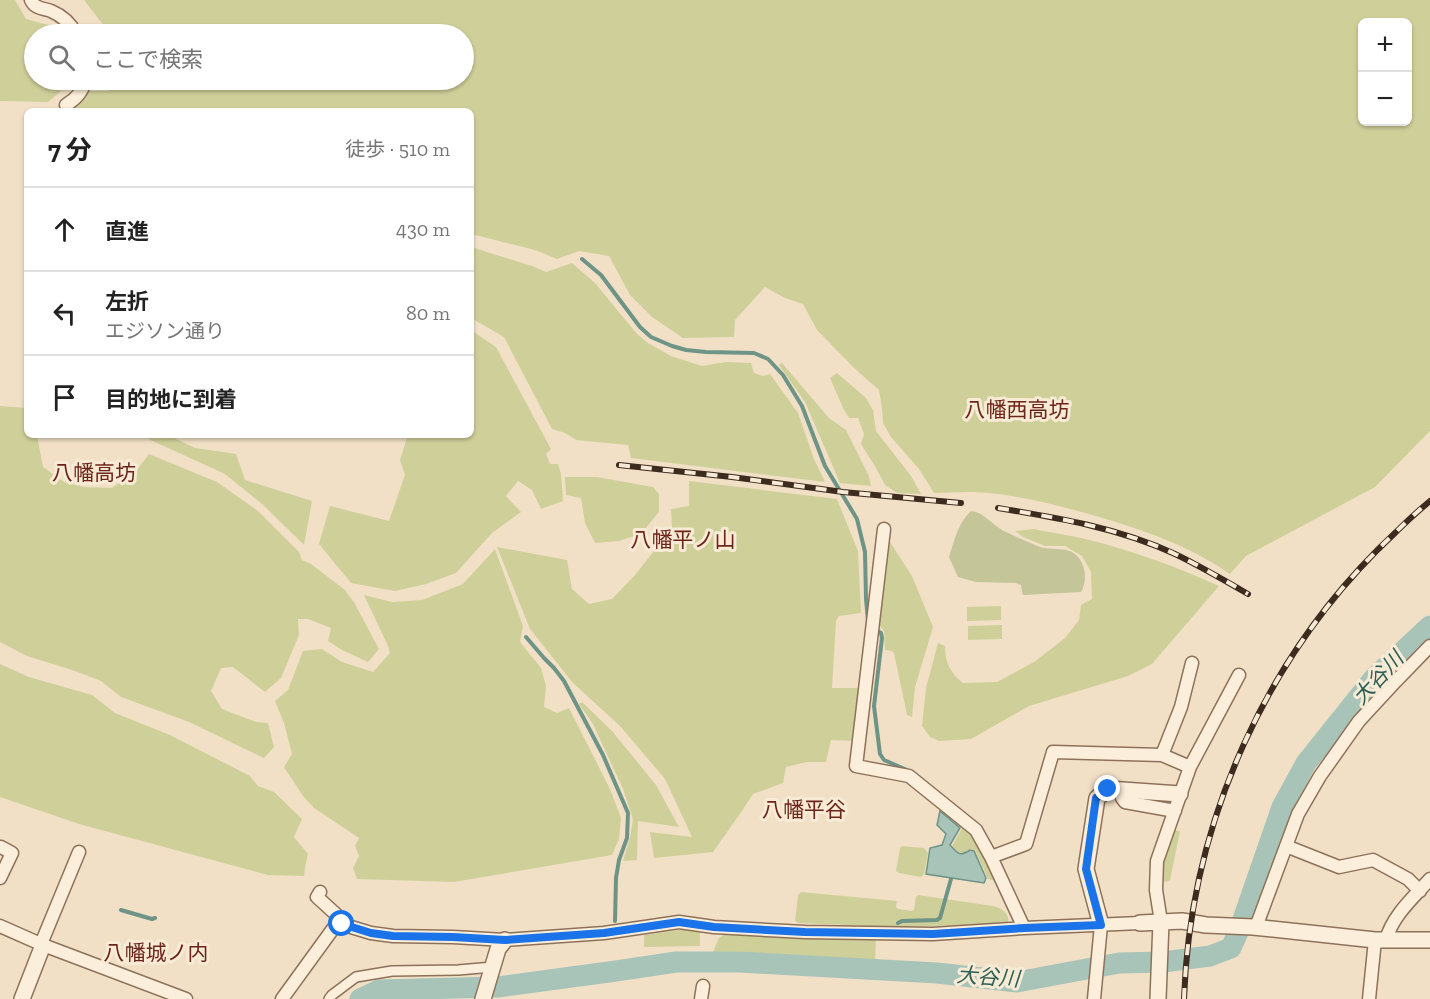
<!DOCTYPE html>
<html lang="ja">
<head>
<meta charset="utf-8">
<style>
  :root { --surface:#fff; --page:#f2f2f2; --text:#222; --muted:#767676; --line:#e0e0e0 }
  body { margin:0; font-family:"Zilla Slab","Noto Sans JP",serif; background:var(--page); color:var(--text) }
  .controls { position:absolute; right:18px; top:18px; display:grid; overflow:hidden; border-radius:9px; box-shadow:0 2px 4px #0004 }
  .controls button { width:54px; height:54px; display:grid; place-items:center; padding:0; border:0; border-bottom:2px solid var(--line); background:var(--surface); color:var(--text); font:30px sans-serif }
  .stop { position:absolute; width:18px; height:18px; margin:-14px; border:4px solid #1a73e8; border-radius:50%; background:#fff }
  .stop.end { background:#1a73e8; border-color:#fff; box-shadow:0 2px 6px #0008 }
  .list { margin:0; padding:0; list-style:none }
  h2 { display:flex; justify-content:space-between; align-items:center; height:78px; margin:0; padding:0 24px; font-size:26px }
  h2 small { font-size:20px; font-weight:400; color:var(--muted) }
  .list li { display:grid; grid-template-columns:39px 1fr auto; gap:18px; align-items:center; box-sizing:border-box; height:84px; padding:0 24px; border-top:2px solid var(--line) }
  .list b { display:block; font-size:22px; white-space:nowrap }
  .list p { margin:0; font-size:20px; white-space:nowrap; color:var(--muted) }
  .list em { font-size:20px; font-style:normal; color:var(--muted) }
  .icon { flex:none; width:33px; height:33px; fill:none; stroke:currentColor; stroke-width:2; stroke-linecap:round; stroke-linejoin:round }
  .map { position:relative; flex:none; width:1430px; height:999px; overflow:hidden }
  .search { position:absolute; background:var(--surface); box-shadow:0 2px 4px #0004; left:24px; top:24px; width:450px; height:66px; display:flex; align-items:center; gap:15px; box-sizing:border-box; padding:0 21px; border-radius:33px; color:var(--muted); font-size:22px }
  .panel { position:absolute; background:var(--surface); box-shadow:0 2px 4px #0004; left:24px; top:108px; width:450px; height:330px; border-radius:9px }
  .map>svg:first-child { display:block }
  .green { fill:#cfd099; fill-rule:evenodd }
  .cemetery { fill:#c4c598 }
  .water { fill:#a8c4b9; stroke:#6d9486; stroke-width:1.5 }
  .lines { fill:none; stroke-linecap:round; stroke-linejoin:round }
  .stream { stroke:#6d9486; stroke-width:4 }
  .river { stroke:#a8c4b9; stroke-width:21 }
  .pedestrian-casing { stroke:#8e715a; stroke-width:12 }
  .minor-casing { stroke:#8e715a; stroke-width:15 }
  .tertiary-casing { stroke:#8e715a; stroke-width:18 }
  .pedestrian { stroke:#fbeeda; stroke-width:9 }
  .minor { stroke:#fbeeda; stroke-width:12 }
  .tertiary { stroke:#fbeeda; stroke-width:15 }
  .rail-casing { stroke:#3d2b1f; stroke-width:6 }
  .rail { stroke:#f8ebd6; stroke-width:4; stroke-dasharray:11; stroke-linecap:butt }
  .route { stroke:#1a73e8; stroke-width:8 }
  .labels { text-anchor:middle; stroke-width:6; stroke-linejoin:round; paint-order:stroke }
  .neighbourhood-label { font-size:21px; fill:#6d251b; stroke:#f8ebd6 }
  .water-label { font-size:21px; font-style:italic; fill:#2d5e56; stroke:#f8ebd6 }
</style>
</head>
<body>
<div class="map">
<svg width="1430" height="999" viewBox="0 0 1430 999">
  <rect width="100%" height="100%" fill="#f1e0c6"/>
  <path class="green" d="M0 0H15L26 19 52 26 59 34H34V80H73V81L48 102 0 101Z
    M84 0H1430V431L1375 487 1246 556 1230 574C1190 546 1143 530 1096 516 1061 506 1026 497 989 493 971 491 952 493 934 493L919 469 891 437 883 423 882 409 879 390 854 368 817 330 803 304 785 298 765 287 735 320 734 337 683 338 652 317 630 295 609 256 579 251 557 259 535 250 471 234V111H70V109L83 101 87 91H109V80H464V34H108V31ZM1362 22H1408V122H1362Z
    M471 247 532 266 546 272 572 263 595 283 637 334 648 343 671 356 702 366 726 362 751 363 754 373 763 376 770 374 798 413 814 459 825 482 631 458 628 445 576 440 565 433 552 429 504 337 471 318Z
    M471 330 496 347 551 449 546 454 550 464H558L561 474 563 501 541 509 532 490 518 481 506 496 521 512 492 533 456 573 426 584 395 591 351 583 319 544 330 506 389 521 405 475 400 460 408 435H471Z
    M782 363 829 418 846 430 869 476 871 486 840 483 805 402 779 365Z
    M837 373 866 398 873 410 876 431 911 476 921 494 897 493 885 485 876 468 861 444 864 434 858 418H849L844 410 830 378Z
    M0 406 27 408V435H37L43 467 64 482 84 487 112 488 136 471 149 454 217 482 258 511 299 552 302 560 311 564 345 590 355 604 379 649 368 662 342 650 328 641 331 628 308 619H298L299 635 281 678 265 692 233 667 221 668 211 691 222 709 256 722 268 723 274 747 264 758 189 722 121 697 101 681 75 671 27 656 0 642Z
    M143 435H173L174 438 195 448 236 454 245 480 312 501 304 545 262 504 225 474 144 437Z
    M565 477H597L653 487 659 494V512L641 534 619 541 595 543 585 523 581 498 566 495Z
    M689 481 837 499 858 551 861 613 839 616 836 621 832 688H861L855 741 831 740 826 762H807L786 767 783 783 753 794 742 811 713 852 654 858 650 832 692 837 665 779 620 726 573 683 530 629 497 547 567 560 572 589 589 604 612 599 635 575 654 551 673 547 671 509 689 506Z
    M1034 529C1052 533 1071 535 1089 540 1134 551 1177 567 1219 586L1152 664 1128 676 1029 706 971 739 939 741 930 737 922 726 926 688 938 643 945 646C945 663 950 672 963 683L997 682 1034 662 1065 638 1079 620 1081 605 1092 599 1091 572 1082 556 1065 546H1045L1023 537 1015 531Z
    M890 542 912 576 933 627 915 687 912 717 907 715 894 653 892 651 885 650 884 631 879 625Z
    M495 549 523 626 520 642 541 668 546 686 544 707 557 713 569 708 610 789 621 818 619 839 612 855 454 882 357 879 353 868 359 856 355 846 359 838 314 808 303 796 284 767 292 754 284 723 275 701 288 690 303 651 322 649 342 662 373 672 390 653 388 646 364 595 392 602 422 600 463 584Z
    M1001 606V620L967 621V607Z
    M1002 625V639L968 640V626Z
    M0 664 29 677 92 695 115 713 170 735 250 776 258 786 274 792 302 819 294 837 308 854 305 867 304 876 268 875 79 824 0 797Z
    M582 702 612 731 656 785 679 827 638 821 637 860 623 861 630 838 633 820 631 813 623 789 593 724 579 704Z
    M962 828H965L974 838 997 879 996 881 988 879 975 850 970 849 962 854 959 853 952 846Z
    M1174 830 1180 831 1170 880 1166 882 1161 879 1164 859Z
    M902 846 924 848 928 853 924 874 921 877 899 873 896 871 900 848Z
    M801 892 897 901 896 907 898 909 912 911 914 909 916 897 918 895 993 906C1001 908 1010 913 1008 922L973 925 893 927 798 923 795 921 798 895Z
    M687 929 700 932V946L644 947V935Z
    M729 932 876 939 875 962 712 954 719 938Z"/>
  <path class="cemetery" d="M971 511C985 513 990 523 1002 530 1014 536 1027 542 1040 547 1052 551 1069 545 1079 558 1086 568 1087 582 1081 592L1023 595 1022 592 1021 585 1016 583 976 582 958 577 949 557C954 542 958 522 971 511Z"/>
  <path class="water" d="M940 811 960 828 950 845C959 854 959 857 970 850L974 851 986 878 984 883 926 874 930 848 942 845 946 834 937 825Z"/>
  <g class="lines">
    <path class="stream" d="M582 259 601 275 640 327 651 337 672 346 686 350 706 352 754 353 768 359 783 375 802 406 825 466 857 519 865 552 866 599 868 621
      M876 630 881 633 882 638 874 706 880 754 884 760 907 770
      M526 637 544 658 554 668 564 681 603 755 628 813 627 838 619 860 616 878 615 921
      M121 910 152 919 155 918
      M898 923 902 921 937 920 940 918 951 879"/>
    <path class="river" d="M360 999 379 990 498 987 616 971 676 962H739L937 973 1017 982 1119 963 1163 962 1210 956 1231 948 1240 928 1282 807 1306 763 1374 678 1430 626"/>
    <g class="pedestrian-casing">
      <path id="pedestrian" d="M329 999 332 995 356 977 392 971 458 970 493 967"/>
    </g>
    <g class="minor-casing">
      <path id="minor" d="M31 0C35 9 43 8 51 11 63 16 71 24 76 34
        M66 105C76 99 83 92 85 80
        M884 529 856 766 909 776 976 830 991 857 1024 928
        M1162 755 1181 707 1192 663
        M1123 789 1122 798 1125 802 1175 811
        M1286 846 1339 867 1373 860 1408 879 1420 891
        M991 857 1026 844 1053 752 1162 755 1190 767
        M0 878 12 853 1 847
        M320 892 317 897 339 917 341 924
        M1161 922 1156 890 1157 861 1190 767 1239 675
        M0 926 43 945 186 999
        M1256 927 1298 814 1320 776 1359 721 1396 681 1430 646
        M1386 940C1392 916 1414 897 1430 879
        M41 944 79 852
        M282 999 335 926 341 924 371 933 393 936 453 937 505 940 604 933 679 922 714 927 805 932 933 934 1024 928 1140 923
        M701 999 703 986
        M1094 999 1101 925
        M1369 999 1375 940"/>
    </g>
    <g class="tertiary-casing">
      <path id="tertiary" d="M1140 923 1182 921 1206 925 1253 927 1375 940H1430
        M1101 925 1086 869 1097 798 1108 789 1180 794
        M22 999 43 945
        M483 999 498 949 505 940
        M1158 999 1161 922"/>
    </g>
    <use href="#pedestrian" class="pedestrian"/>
    <use href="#minor" class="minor"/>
    <use href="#tertiary" class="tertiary"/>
    <g class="rail-casing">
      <path id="rail" d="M619 465 732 477 843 492 961 503
        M998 508C1059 518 1119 528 1175 554 1200 566 1224 580 1248 594
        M1184 999C1190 822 1267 652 1396 532 1407 521 1418 511 1430 501"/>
    </g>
    <use href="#rail" class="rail"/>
  </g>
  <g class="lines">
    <path class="route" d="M342 924 371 933 393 936 453 937 505 940 604 933 679 922 714 927 805 932 933 934 1024 928 1101 925 1086 869 1096 798 1108 789"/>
  </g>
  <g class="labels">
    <g class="neighbourhood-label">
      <text x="1017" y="417">八幡西高坊</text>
      <text x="94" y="480">八幡高坊</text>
      <text x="683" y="547">八幡平ノ山</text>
      <text x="804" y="817">八幡平谷</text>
      <text x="156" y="960">八幡城ノ内</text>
    </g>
    <g class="water-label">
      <text transform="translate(1378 678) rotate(-47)" y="7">大谷川</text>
      <text transform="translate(988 977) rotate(4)" y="7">大谷川</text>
    </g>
  </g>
</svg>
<div class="controls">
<button>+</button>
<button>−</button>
</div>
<div class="stop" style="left:342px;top:924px"></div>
<div class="stop end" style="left:1108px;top:789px"></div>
<div class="search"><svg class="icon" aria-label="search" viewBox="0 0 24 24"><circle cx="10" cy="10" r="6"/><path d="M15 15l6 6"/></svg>ここで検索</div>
<section class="panel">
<h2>7 分<small>徒歩 · 510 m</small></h2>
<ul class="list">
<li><svg class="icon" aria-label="ahead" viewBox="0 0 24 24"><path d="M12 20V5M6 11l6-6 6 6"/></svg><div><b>直進</b></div><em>430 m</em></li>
<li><svg class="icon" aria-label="left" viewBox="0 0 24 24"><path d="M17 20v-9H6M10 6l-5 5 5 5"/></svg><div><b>左折</b><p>エジソン通り</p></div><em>80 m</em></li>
<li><svg class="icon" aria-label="arrive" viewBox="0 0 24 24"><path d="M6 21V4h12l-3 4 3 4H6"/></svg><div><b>目的地に到着</b></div></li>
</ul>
</section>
</div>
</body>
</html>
